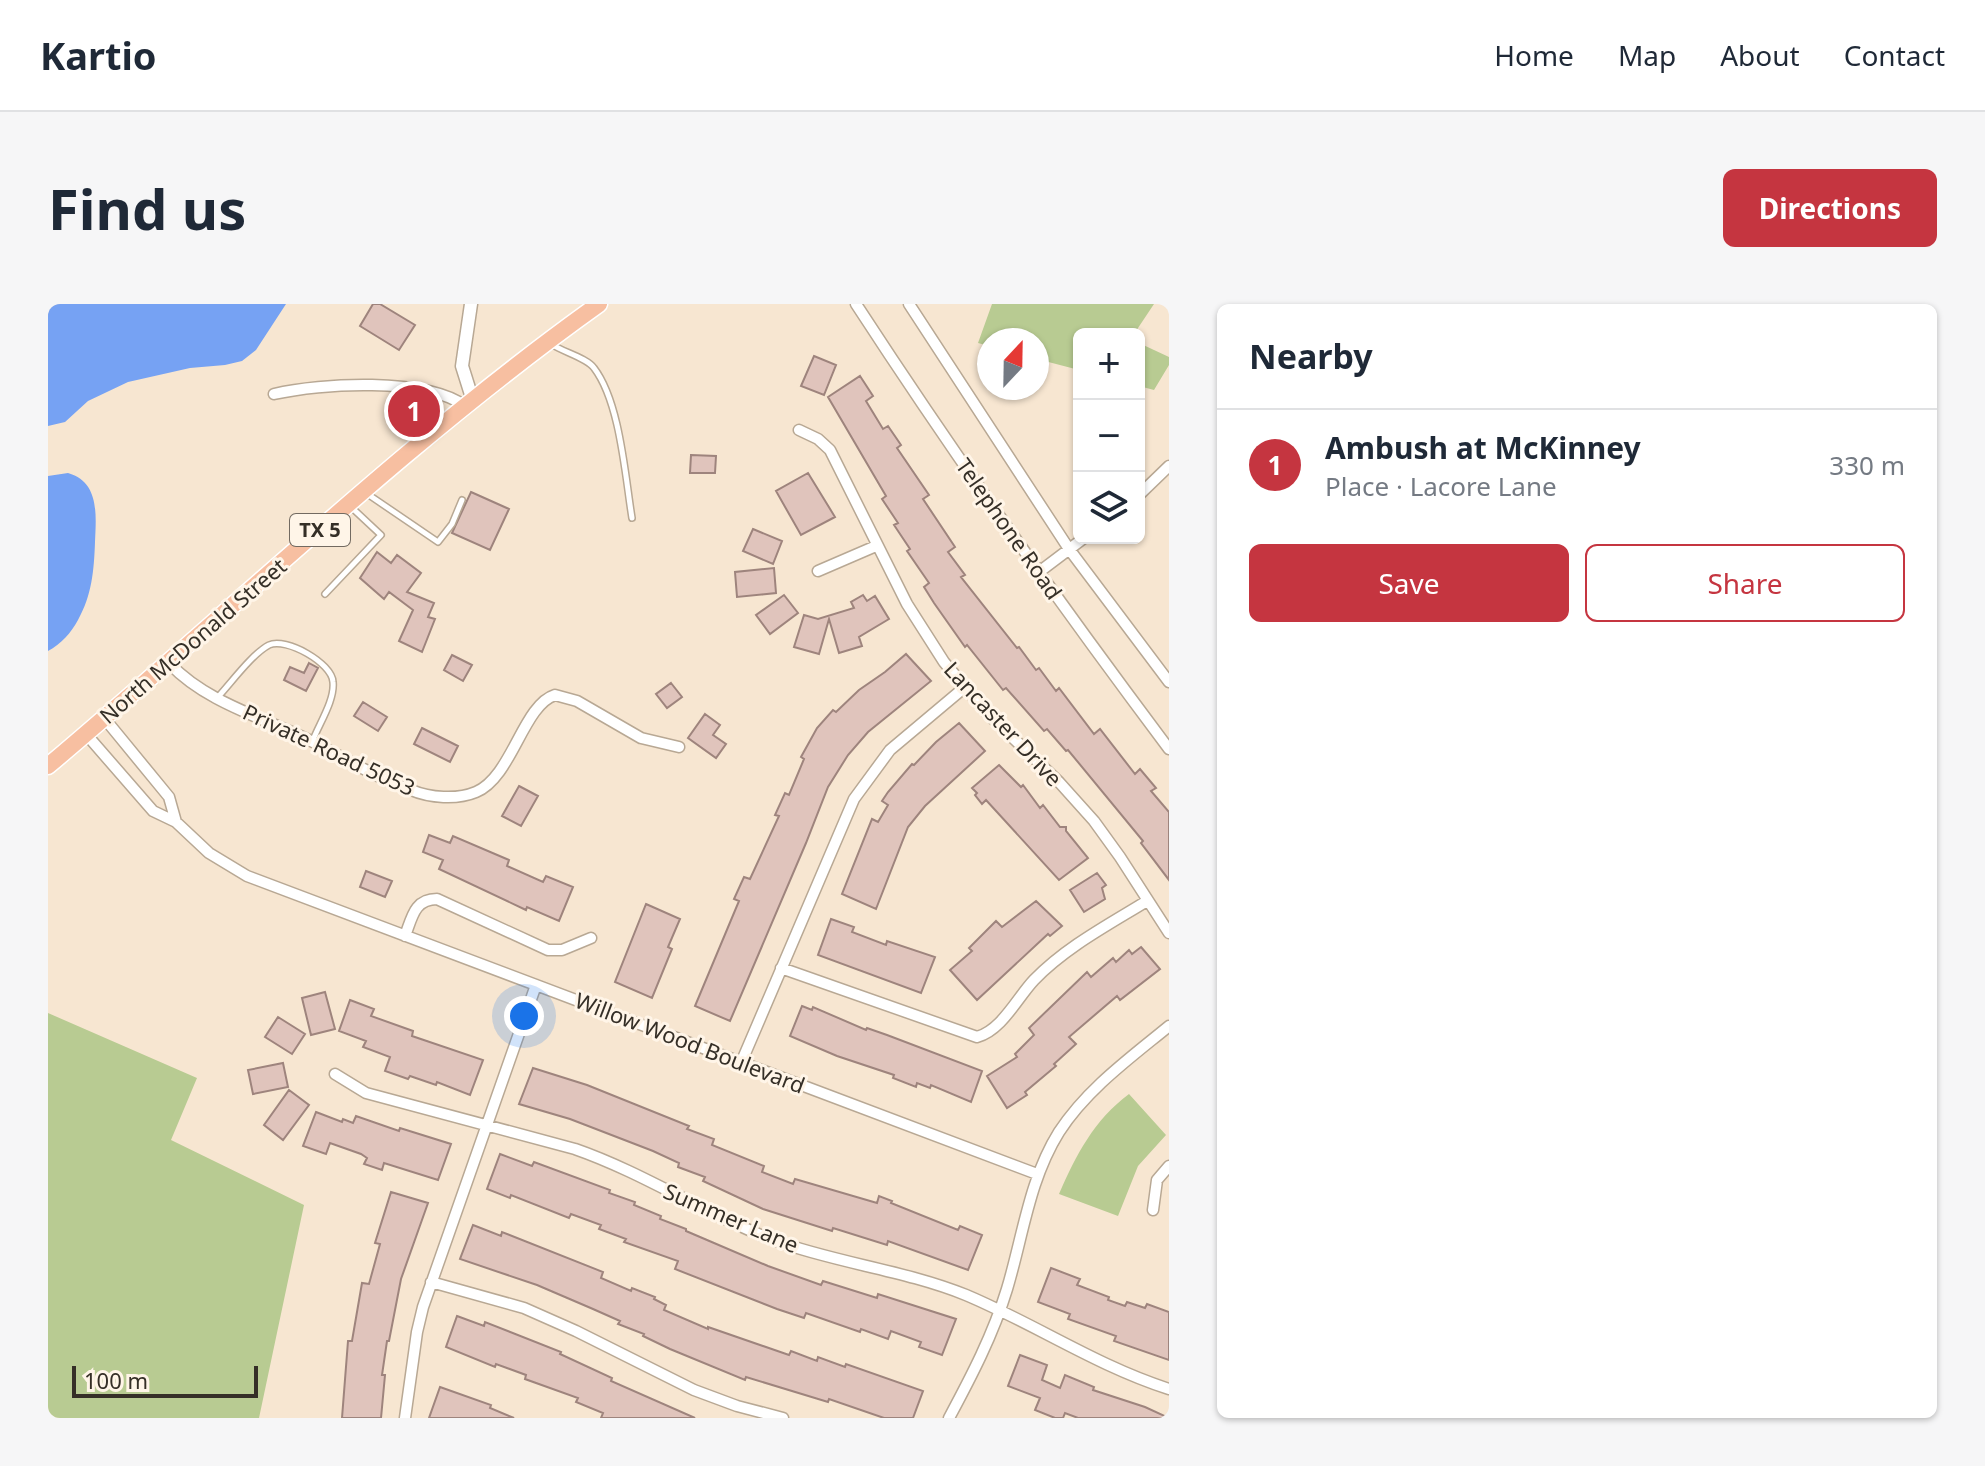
<!DOCTYPE html>
<html lang="en">
<head>
<meta charset="utf-8">
<style>
  :root { --surface:#fff; --page:#f6f6f7; --text:#1f2937; --muted:#747a83; --line:#e0e1e3; --accent:#c53540 }
  body { margin:0; font-family:"Noto Sans",sans-serif; background:var(--page); color:var(--text) }
  .controls { position:absolute; right:24px; top:24px; display:grid; overflow:hidden; border-radius:12px; box-shadow:0 2px 6px #0004 }
  .controls button { width:72px; height:72px; display:grid; place-items:center; padding:0; border:0; border-bottom:2px solid var(--line); background:var(--surface); color:var(--text); font:40px sans-serif }
  .compass { position:absolute; left:929px; top:24px; width:72px; height:72px; border-radius:50%; background:var(--surface); box-shadow:0 2px 6px #0004; rotate:22deg }
  .scale { position:absolute; left:24px; bottom:20px; width:186px; box-sizing:border-box; padding-left:8px; border:4px solid #352f27; border-top:0; font-size:22px; line-height:28px; white-space:nowrap; color:#352f27; -webkit-text-stroke:6px #fff5e8; paint-order:stroke }
  .you { position:absolute; left:476px; top:712px; width:28px; height:28px; margin:-20px; border:6px solid #fff; border-radius:50%; background:#1a73e8; box-shadow:0 0 0 12px #1a73e833 }
  .badge { display:grid; place-items:center; width:52px; height:52px; border-radius:50%; background:var(--accent); color:#fff; font-size:26px; font-weight:700 }
  .pin { position:absolute; translate:-50% -50%; border:4px solid #fff; box-shadow:0 2px 8px #0006 }
  .list { margin:0; padding:0; list-style:none }
  h2 { display:flex; justify-content:space-between; align-items:center; height:104px; margin:0; padding:0 32px; font-size:34px }
  h2 small { font-size:26px; font-weight:400; color:var(--muted) }
  .list li { display:grid; grid-template-columns:52px 1fr auto; gap:24px; align-items:center; box-sizing:border-box; height:112px; padding:0 32px; border-top:2px solid var(--line) }
  .list b { display:block; font-size:30px; white-space:nowrap }
  .list p { margin:0; font-size:26px; white-space:nowrap; color:var(--muted) }
  .list em { font-size:26px; font-style:normal; color:var(--muted) }
  .actions { display:flex; gap:16px; padding:24px 32px }
  .actions a { flex:1; padding:18px 0; border:2px solid var(--accent); border-radius:12px; text-align:center; font-size:28px; color:var(--accent) }
  .actions .main { background:var(--accent); color:#fff }
  .icon { flex:none; width:44px; height:44px; fill:none; stroke:currentColor; stroke-width:2; stroke-linecap:round; stroke-linejoin:round }
  .map { position:relative; flex:none; width:1121px; height:1114px; overflow:hidden; border-radius:12px }
  header { display:flex; align-items:center; gap:48px; box-sizing:border-box; height:112px; padding:0 40px; background:var(--surface); border-bottom:2px solid var(--line) }
  header strong { font-size:38px }
  nav { display:flex; gap:44px; margin-inline-start:auto; font-size:28px }
  .intro { display:flex; align-items:center; justify-content:space-between; box-sizing:border-box; height:192px; padding:0 48px }
  h1 { margin:0; font-size:56px }
  .button { padding:20px 36px; border-radius:12px; background:var(--accent); color:#fff; font-size:28px; font-weight:700 }
  main { display:flex; gap:48px; padding:0 48px }
  aside { flex:1; background:var(--surface); border-radius:12px; box-shadow:0 2px 6px #0004 }
  .map>svg:first-child { display:block }
  .green { fill:#b8cb92 }
  .water { fill:#76a2f3 }
  .building { fill:#e0c4bc; stroke:#9e847d; stroke-width:2 }
  .lines { fill:none; stroke-linecap:round; stroke-linejoin:round }
  .service-casing { stroke:#b8a894; stroke-width:8 }
  .minor-casing { stroke:#b8a894; stroke-width:13 }
  .tertiary-casing { stroke:#b8a894; stroke-width:15 }
  .primary-casing { stroke:#fff; stroke-width:19 }
  .service { stroke:#fff; stroke-width:5 }
  .minor { stroke:#fff; stroke-width:10 }
  .tertiary { stroke:#fff; stroke-width:12 }
  .primary { stroke:#f7bfa1; stroke-width:16 }
  .labels { text-anchor:middle; stroke-width:6; stroke-linejoin:round; paint-order:stroke }
  .shield { fill:#fff5e8; stroke:#726a61; stroke-width:2 }
  .shield-label { font-size:20px; font-weight:bold; fill:#352f27 }
  .street-label { font-size:22px; fill:#352f27; stroke:#fff5e8 }
</style>
</head>
<body>
<header>
<strong>Kartio</strong>
<nav><a>Home</a><a>Map</a><a>About</a><a>Contact</a></nav>
</header>
<div class="intro"><h1>Find us</h1><a class="button">Directions</a></div>
<main>
<div class="map">
<svg width="1121" height="1114" viewBox="0 0 1121 1114">
  <rect width="100%" height="100%" fill="#f7e6d1"/>
  <path class="green" d="M944 0H1106L1086 30H1031V66L989 55V36H941V42L930 39Z
    M1091 39 1121 53V61L1106 86 1091 82Z
    M0 709 149 774 123 836 256 901 211 1114H0Z
    M1081 790 1118 831 1090 862 1070 912 1011 890C1028 851 1046 816 1081 790Z"/>
  <path class="water" d="M0 0H238L208 46 194 57 177 61 142 64 80 78 40 97 17 118 0 122Z
    M20 169C52 178 48 212 47 238 46 266 44 291 30 316 23 329 13 340 0 347V172Z"/>
  <path class="building" d="M325 0H332L367 21 351 46 312 22Z
    M766 52 788 61 776 91 753 82Z
    M812 72 825 92 818 97 835 125 840 122 853 141 849 144 881 191 875 195 907 243 900 248 917 271 913 273 969 344 971 343 988 366 991 364 1008 387 1011 384 1046 430 1052 425 1087 470 1092 465 1108 484 1103 487 1121 508V576L1093 539 1095 537 1020 446 1018 447 999 425 996 427 958 384 955 386 919 341 917 343 886 299 876 283 881 279 859 247 862 245 846 221 850 219 834 195 838 192 780 93Z
    M643 151 668 152 667 169H642Z
    M760 169 787 213 753 231 728 187Z
    M423 188 461 205 442 246 404 229Z
    M705 225 734 237 725 260 695 247Z
    M329 248 343 259 349 251 373 269 359 288 386 299 380 313 387 315 374 348 351 337 365 306 341 288 336 295 312 274Z
    M726 264 728 289 689 293 687 268Z
    M736 291 750 309 722 330 708 311Z
    M815 291 819 297 827 292 841 315 811 333 814 342 791 349 781 315 771 350 746 343 756 311 770 315 806 304 803 298Z
    M858 350 883 377 820 428 800 451 780 483 758 539 682 717 647 702 691 597 686 595 696 573 702 575 731 512 727 511 737 489 741 491 756 455 753 453 769 424 785 406 788 408 811 386 837 368Z
    M404 351 424 361 415 377 396 366Z
    M261 359 270 364 258 387 236 376 242 363 256 369Z
    M623 379 634 393 619 404 608 390Z
    M315 398 339 413 330 427 306 412Z
    M657 410 672 421 665 431 678 440 668 454 640 434Z
    M911 419 937 447 877 502 860 523 828 605 794 590 824 515 830 518 840 501 834 497 840 488 864 460 866 461 888 438Z
    M374 424 410 442 402 458 366 440Z
    M951 461 973 483 975 481 992 504 995 501 1012 523H1018V527L1040 554 1011 576 938 496 934 500 927 491 929 489 924 484Z
    M471 482 490 492 473 522 454 512Z
    M381 531 402 539 405 532 461 556 459 562 495 578 498 572 525 583 511 617 479 603 478 606 391 565 395 556 375 548Z
    M318 567 344 577 337 593 312 583Z
    M1049 569 1058 581 1054 584 1057 595 1036 608 1022 586Z
    M988 597 1014 622 1002 632 1000 630 929 696 902 666 924 647 921 644 948 617 954 623Z
    M598 600 632 615 620 643 624 645 604 694 567 678Z
    M783 615 806 623 804 628 838 641 839 637 887 653 873 689 770 651Z
    M1093 643 1112 665 1072 696 1069 692 1021 733 1028 740 1006 760 1008 762 977 788 979 791 959 804 939 772 969 753 967 750 986 731 981 724 1039 668 1043 673 1065 654 1068 658 1081 646 1084 650Z
    M277 688 287 725 263 731 254 694Z
    M302 696 326 705 323 712 365 727 364 732 435 756 422 791 389 778 388 781 362 772 360 775 337 767 342 753 315 743 318 737 291 727Z
    M754 702 764 706 765 703 818 726 819 724 839 731 934 767 923 798 883 781 882 784 869 779 868 783 845 774 846 771 789 752 742 732Z
    M230 713 257 730 244 750 217 733Z
    M235 759 240 783 205 790 200 766Z
    M485 764 539 781 641 822 639 825 666 835 664 841 716 862 714 868 745 880 747 875 829 899 831 892 844 897 843 899 910 926 912 922 934 931 920 966 840 937 839 941 785 924 784 927 715 905 655 877 657 873 630 863 631 859 605 847 522 815 471 800Z
    M241 786 261 801 235 836 216 821Z
    M268 808 294 818 295 815 305 819 308 812 351 827 352 824 403 840 390 876 336 859 334 866 316 860 319 854 313 850 282 839 278 850 255 842Z
    M452 850 484 862 486 858 562 886 561 889 587 898 586 901 613 912 612 915 638 925V927L720 962 773 981 775 977 829 994 830 990 908 1015 894 1051 871 1043 873 1038 843 1027 840 1035 813 1025 812 1028 758 1009 756 1014 729 1005 627 965 630 957 576 938 578 935 551 925 553 921 523 910 521 914 463 891 462 894 439 885Z
    M343 888 380 899 353 975 341 1037H339L334 1071H337L333 1114H294L300 1037H304L314 979 321 980 332 940 327 939Z
    M425 921 453 932 454 928 555 968 553 974 583 987 584 984 607 993 606 995 618 1001 616 1006 660 1025V1023L741 1051 743 1047 769 1057 770 1053 797 1063 798 1060 875 1087 865 1114H836L781 1095 780 1098 698 1073 697 1076 622 1045 595 1032 596 1030 570 1020 572 1017 545 1005 489 981 412 955Z
    M1003 964 1032 975 1029 981 1061 993 1060 996 1077 1002 1079 998 1097 1004 1099 1000 1121 1008V1056L1066 1037 1068 1032 1020 1015 1022 1010 990 998Z
    M409 1012 436 1022 437 1018 513 1048 512 1050 564 1074 563 1077 647 1114H553L555 1109 528 1098 530 1094 477 1075 478 1071 448 1060 447 1063 398 1043Z
    M972 1051 999 1061 994 1076 1012 1084 1017 1071 1046 1083 1045 1086 1097 1103 1121 1114H1030L1017 1109 1015 1114H1007L987 1106 992 1094 960 1082Z
    M392 1083 443 1101 442 1104 466 1114H381Z"/>
  <g class="lines">
    <g class="service-casing">
      <path id="service" d="M503 40C515 48 539 54 546 64 572 98 577 171 584 214
        M318 189 390 238 404 220 414 196
        M277 290 333 231 302 202
        M169 394C183 379 204 350 221 341 238 333 284 359 285 378 287 396 271 420 265 436"/>
    </g>
    <g class="minor-casing">
      <path id="minor" d="M808 0C907 152 1012 300 1121 445
        M861 0 1021 245 1121 378
        M226 90C273 79 377 73 417 102
        M751 126 770 135 782 146 859 300 896 358 939 409 1011 478 1046 517 1072 553 1121 629
        M1091 191 1121 162
        M770 267 828 242
        M991 268 1036 234
        M122 360C159 399 217 414 265 438 297 454 328 474 363 486 382 494 409 496 428 488 464 473 475 401 507 391L529 397 593 434 631 443
        M57 415 121 493 128 518
        M38 430 105 507 128 518 161 549 199 572 989 870
        M357 632C364 614 366 595 389 595L500 646H514L543 634
        M733 664 929 733C954 726 969 694 986 676 1018 643 1060 621 1099 597
        M693 759 806 495 842 446 917 383
        M287 770 318 789 527 845C596 869 657 910 725 936 788 959 856 966 918 991 987 1020 1049 1062 1121 1085
        M1105 906 1109 876 1121 862
        M383 978 476 1004 528 1027 646 1086 689 1102 735 1114
        M357 1114 369 1028 375 1003 488 681
        M901 1114C923 1073 945 1031 959 985 975 932 981 876 1011 828 1039 785 1082 754 1121 722"/>
    </g>
    <g class="tertiary-casing">
      <path id="tertiary" d="M423 0 414 62 425 97"/>
    </g>
    <g class="primary-casing">
      <path id="primary" d="M0 462C183 308 356 139 551 0"/>
    </g>
    <use href="#service" class="service"/>
    <use href="#minor" class="minor"/>
    <use href="#tertiary" class="tertiary"/>
    <use href="#primary" class="primary"/>
  </g>
  <g class="labels">
    <rect class="shield" x="242" y="210" width="60" height="32" rx="6"/>
    <g class="shield-label">
      <text x="272" y="233">TX 5</text>
    </g>
    <g class="street-label">
      <text transform="translate(961 225) rotate(55)" y="8">Telephone Road</text>
      <text transform="translate(145 337) rotate(-41)" y="8">North McDonald Street</text>
      <text transform="translate(955 420) rotate(47)" y="8">Lancaster Drive</text>
      <text transform="translate(281 446) rotate(25)" y="8">Private Road 5053</text>
      <text transform="translate(642 739) rotate(21)" y="8">Willow Wood Boulevard</text>
      <text transform="translate(683 914) rotate(23)" y="8">Summer Lane</text>
    </g>
  </g>
</svg>
<div class="controls">
<button>+</button>
<button>−</button>
<button><svg class="icon" aria-label="layers" viewBox="0 0 24 24"><path d="M12 4l9 5-9 5-9-5zM3 14l9 5 9-5"/></svg></button>
</div>
<svg class="compass" viewBox="-18 -18 36 36"><path d="M0-13l5 13h-10z" fill="#e53935"/><path d="M0 13l5-13h-10z" fill="#747a83"/></svg>
<div class="scale">100 m</div>
<div class="you"></div>
<div class="pin badge" style="left:366px;top:107px">1</div>
</div>
<aside>
<h2>Nearby<small></small></h2>
<ul class="list">
<li><span class="badge">1</span><div><b>Ambush at McKinney</b><p>Place · Lacore Lane</p></div><em>330 m</em></li>
</ul>
<div class="actions"><a class="main">Save</a><a>Share</a></div>
</aside>
</main>
</body>
</html>
